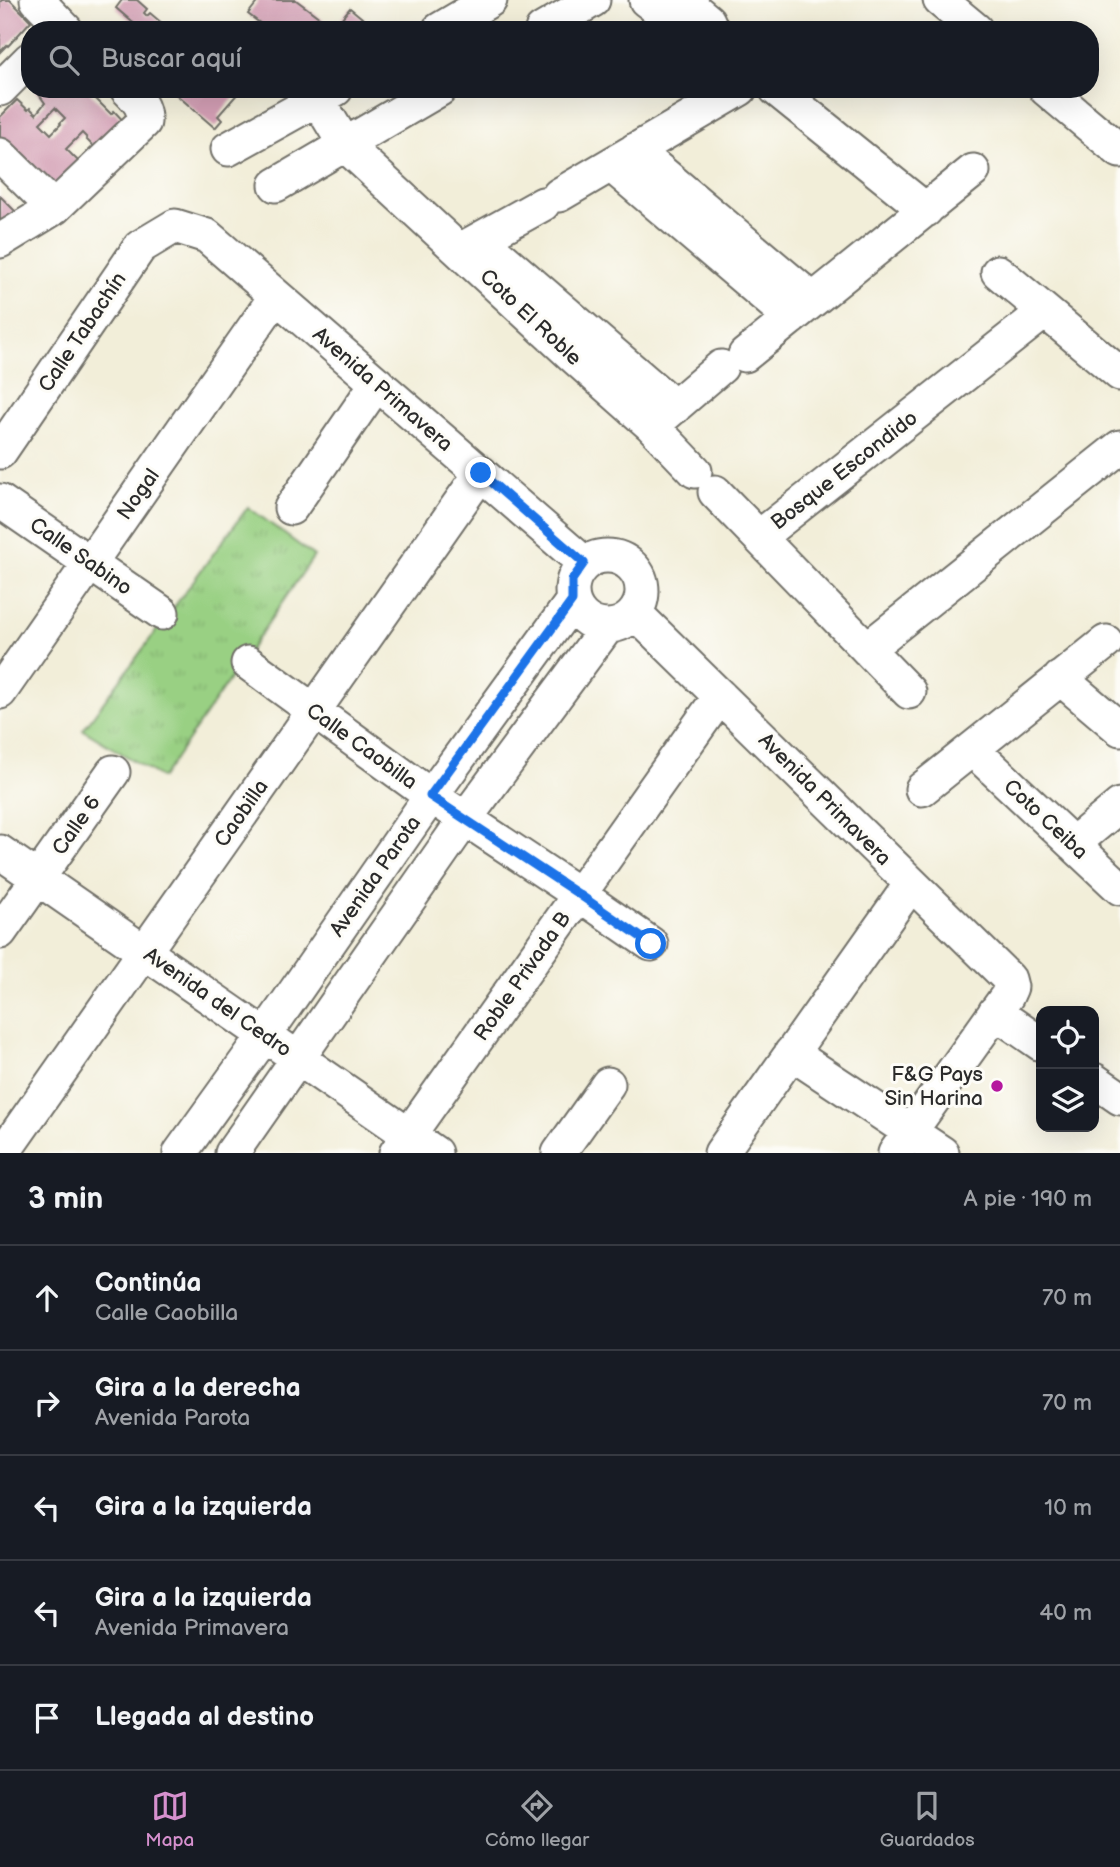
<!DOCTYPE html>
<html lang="es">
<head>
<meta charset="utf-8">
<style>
  :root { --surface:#171b24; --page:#20242c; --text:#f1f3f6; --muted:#9ea1a6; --line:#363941; --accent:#d690ce }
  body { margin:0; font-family:"Balsamiq Sans",sans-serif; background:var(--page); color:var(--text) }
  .controls { position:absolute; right:21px; bottom:21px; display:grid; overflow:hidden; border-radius:14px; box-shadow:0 7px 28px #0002 }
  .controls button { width:63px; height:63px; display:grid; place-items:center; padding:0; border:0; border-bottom:2px solid var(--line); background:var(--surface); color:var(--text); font:35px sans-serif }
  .stop { position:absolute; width:21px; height:21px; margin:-16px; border:5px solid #1a73e8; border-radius:50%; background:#fff }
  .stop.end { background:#1a73e8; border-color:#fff; box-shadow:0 2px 7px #0008 }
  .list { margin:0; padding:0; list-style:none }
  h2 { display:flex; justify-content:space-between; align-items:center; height:91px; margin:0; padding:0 28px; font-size:30px }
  h2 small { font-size:23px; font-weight:400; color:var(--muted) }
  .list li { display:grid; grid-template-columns:46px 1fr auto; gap:21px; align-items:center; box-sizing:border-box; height:105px; padding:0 28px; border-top:2px solid var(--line) }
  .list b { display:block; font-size:26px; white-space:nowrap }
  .list p { margin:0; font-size:23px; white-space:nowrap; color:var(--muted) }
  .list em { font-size:23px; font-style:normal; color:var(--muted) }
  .icon { flex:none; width:38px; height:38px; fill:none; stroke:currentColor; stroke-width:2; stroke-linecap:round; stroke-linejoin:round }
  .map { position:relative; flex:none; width:1120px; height:1153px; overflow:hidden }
  .search { position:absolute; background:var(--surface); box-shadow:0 7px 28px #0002; left:21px; right:21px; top:21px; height:77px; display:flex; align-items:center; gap:18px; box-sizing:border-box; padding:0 24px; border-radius:28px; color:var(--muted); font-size:26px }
  .sheet { height:616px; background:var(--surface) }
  nav { display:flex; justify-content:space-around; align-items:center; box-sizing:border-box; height:98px; border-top:2px solid var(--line); background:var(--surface); font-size:19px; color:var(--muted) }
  nav a { display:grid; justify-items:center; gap:4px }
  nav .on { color:var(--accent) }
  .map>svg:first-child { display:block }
  .grass { fill:url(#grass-tufts); stroke:#627e57; stroke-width:2 }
  .building { fill:#d39eb4; fill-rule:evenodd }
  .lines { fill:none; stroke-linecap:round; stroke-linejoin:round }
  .minor-casing { stroke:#716f68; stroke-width:37 }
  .minor { stroke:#fff; stroke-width:33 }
  .route { stroke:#1a73e8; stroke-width:9 }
  .poi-dot { fill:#b5179e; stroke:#fdfcf7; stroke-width:2.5 }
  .labels { text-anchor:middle; stroke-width:6; stroke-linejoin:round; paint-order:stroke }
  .street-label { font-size:21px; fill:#2b2b2b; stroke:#fdfcf7 }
  .poi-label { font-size:21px; fill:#2b2b2b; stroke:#fdfcf7; text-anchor:end }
</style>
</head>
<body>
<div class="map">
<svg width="1120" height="1153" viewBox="0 0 1120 1153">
  <defs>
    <pattern id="grass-tufts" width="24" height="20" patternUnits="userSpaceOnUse" patternTransform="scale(1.75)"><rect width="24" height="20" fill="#99d083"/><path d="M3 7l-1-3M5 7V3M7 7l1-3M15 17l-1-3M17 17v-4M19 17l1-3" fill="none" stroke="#84b371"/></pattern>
  </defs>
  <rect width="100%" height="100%" fill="#fdfcf7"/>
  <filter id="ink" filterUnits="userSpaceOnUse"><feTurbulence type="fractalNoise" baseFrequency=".0143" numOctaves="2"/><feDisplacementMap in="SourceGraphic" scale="14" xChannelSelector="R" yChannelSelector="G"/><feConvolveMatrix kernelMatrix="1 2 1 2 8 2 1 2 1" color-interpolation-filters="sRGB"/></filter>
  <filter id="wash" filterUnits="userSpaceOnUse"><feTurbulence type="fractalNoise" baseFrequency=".00686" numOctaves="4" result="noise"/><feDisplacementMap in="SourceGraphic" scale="28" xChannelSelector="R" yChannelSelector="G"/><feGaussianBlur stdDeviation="1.57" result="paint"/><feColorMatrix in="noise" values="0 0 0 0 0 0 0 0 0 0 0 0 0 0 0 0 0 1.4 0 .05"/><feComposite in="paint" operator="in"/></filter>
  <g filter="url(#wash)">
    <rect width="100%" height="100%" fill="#f2eed9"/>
    <path class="grass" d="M248 507 314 556 162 778 83 730Z"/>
    <g id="blocks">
      <path class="building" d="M2 0H10L31 21 8 46 7 45 0 52V2Z
        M122 0H137L147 9 144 13 147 16 150 13 170 30H136L138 27 116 8Z
        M259 0H296L332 27 330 30H269L248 14Z
        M350 8 367 22 360 30H355L341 19Z
        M35 89H86L111 114 114 111 129 127 102 155 86 139 87 138 82 133 66 149 85 168 59 191 0 138V117L17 100 28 110 30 108 36 114 45 103ZM55 108 65 118 60 123 61 124 51 134 40 123Z
        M170 89H238L240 91 218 116 222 120 215 128Z
        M0 196 15 211 0 226Z"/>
    </g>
  </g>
  <g filter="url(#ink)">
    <use href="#blocks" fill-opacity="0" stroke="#716f68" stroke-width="2"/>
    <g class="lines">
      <g class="minor-casing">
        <path id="minor" d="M37 0 66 30
          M646 0 686 30
          M683 0 708 21 712 30
          M940 0 976 30
          M439 30 490 0
          M542 30 593 0
          M0 89 30 59
          M776 89 926 210
          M1046 89 1120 151
          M318 100 345 145 573 356 652 426 721 367
          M228 149 336 89
          M635 150 813 300
          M0 155 54 208
          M611 165 791 318
          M276 185 440 89
          M559 195 740 89
          M480 239 675 407
          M0 241 54 208 144 122C145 107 138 100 127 89
          M462 249 543 204
          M998 272 1120 374
          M745 355 973 171
          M652 426 695 471
          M0 452 140 247 175 226 207 236 584 563
          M715 492 909 692
          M0 501 162 613
          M291 508 377 383
          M759 537 1044 312
          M572 591a35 35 0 1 1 70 0a35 35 0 1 1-70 0Z
          M635 613 1009 979 1011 987 1007 996 895 1153
          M867 649 1120 447
          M248 663 431 796 580 895 651 944
          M1060 678 1120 729
          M0 692 276 296
          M972 749 1120 888
          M922 789 1106 642
          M1073 844 1120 805
          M0 852 435 1153
          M0 932 113 772
          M995 1012 1041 1044
          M791 1053 942 1153
          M1094 1080 1120 1098
          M3 1153 481 473
          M180 1153 265 1035 431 796 572 602
          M232 1153 465 819 607 627
          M396 1153 720 696
          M559 1153 608 1084
          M721 1153 911 884"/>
      </g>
      <use href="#minor" class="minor"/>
    </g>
  </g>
  <g class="lines" filter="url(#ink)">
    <path class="route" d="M481 473 584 563 572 580V601L430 796 580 895 651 944"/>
  </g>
  <circle class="poi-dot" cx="997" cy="1086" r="7"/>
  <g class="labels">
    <g class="street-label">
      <text transform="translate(531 317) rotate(43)" y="7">Coto El Roble</text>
      <text transform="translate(82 332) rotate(-56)" y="7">Calle Tabachín</text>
      <text transform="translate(383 389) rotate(41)" y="7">Avenida Primavera</text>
      <text transform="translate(844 470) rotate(-38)" y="7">Bosque Escondido</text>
      <text transform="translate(138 494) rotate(-55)" y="7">Nogal</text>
      <text transform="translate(81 556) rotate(35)" y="7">Calle Sabino</text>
      <text transform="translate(362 746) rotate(36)" y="7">Calle Caobilla</text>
      <text transform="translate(825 799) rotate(45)" y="7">Avenida Primavera</text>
      <text transform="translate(241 813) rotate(-55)" y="7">Caobilla</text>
      <text transform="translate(1046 819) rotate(43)" y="7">Coto Ceiba</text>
      <text transform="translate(76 825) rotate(-55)" y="7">Calle 6</text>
      <text transform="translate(375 876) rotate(-55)" y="7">Avenida Parota</text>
      <text transform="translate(522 976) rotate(-55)" y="7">Roble Privada B</text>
      <text transform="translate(218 1002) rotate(35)" y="7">Avenida del Cedro</text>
    </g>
    <g class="poi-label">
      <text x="983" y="1081">F&amp;G Pays<tspan x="983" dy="24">Sin Harina</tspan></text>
    </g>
  </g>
</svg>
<div class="controls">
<button><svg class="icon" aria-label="locate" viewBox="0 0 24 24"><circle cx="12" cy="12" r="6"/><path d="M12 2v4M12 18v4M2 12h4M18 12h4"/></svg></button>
<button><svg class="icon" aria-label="layers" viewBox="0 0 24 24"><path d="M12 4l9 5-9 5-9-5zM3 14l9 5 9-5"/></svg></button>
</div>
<div class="stop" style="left:651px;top:944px"></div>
<div class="stop end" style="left:481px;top:473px"></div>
<div class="search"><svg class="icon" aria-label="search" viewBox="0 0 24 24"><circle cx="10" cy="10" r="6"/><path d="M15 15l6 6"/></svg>Buscar aquí</div>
</div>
<section class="sheet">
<h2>3 min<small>A pie · 190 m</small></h2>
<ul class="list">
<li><svg class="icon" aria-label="ahead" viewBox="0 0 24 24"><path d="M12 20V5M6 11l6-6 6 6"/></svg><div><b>Continúa</b><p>Calle Caobilla</p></div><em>70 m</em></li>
<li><svg class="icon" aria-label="right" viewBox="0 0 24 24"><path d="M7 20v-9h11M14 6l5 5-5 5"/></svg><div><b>Gira a la derecha</b><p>Avenida Parota</p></div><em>70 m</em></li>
<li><svg class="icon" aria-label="left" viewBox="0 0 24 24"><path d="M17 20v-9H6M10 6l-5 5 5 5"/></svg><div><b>Gira a la izquierda</b></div><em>10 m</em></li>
<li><svg class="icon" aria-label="left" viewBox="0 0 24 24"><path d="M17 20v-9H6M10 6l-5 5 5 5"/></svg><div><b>Gira a la izquierda</b><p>Avenida Primavera</p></div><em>40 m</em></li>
<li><svg class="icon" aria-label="arrive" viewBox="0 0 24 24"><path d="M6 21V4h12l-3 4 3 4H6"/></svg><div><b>Llegada al destino</b></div></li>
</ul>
</section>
<nav>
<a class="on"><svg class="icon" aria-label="map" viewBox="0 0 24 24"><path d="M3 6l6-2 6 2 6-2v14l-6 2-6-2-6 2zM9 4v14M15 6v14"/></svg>Mapa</a>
<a><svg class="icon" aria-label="directions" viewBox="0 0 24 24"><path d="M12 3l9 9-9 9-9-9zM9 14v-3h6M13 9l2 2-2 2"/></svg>Cómo llegar</a>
<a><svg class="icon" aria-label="saved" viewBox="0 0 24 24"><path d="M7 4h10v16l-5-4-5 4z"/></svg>Guardados</a>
</nav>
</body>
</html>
